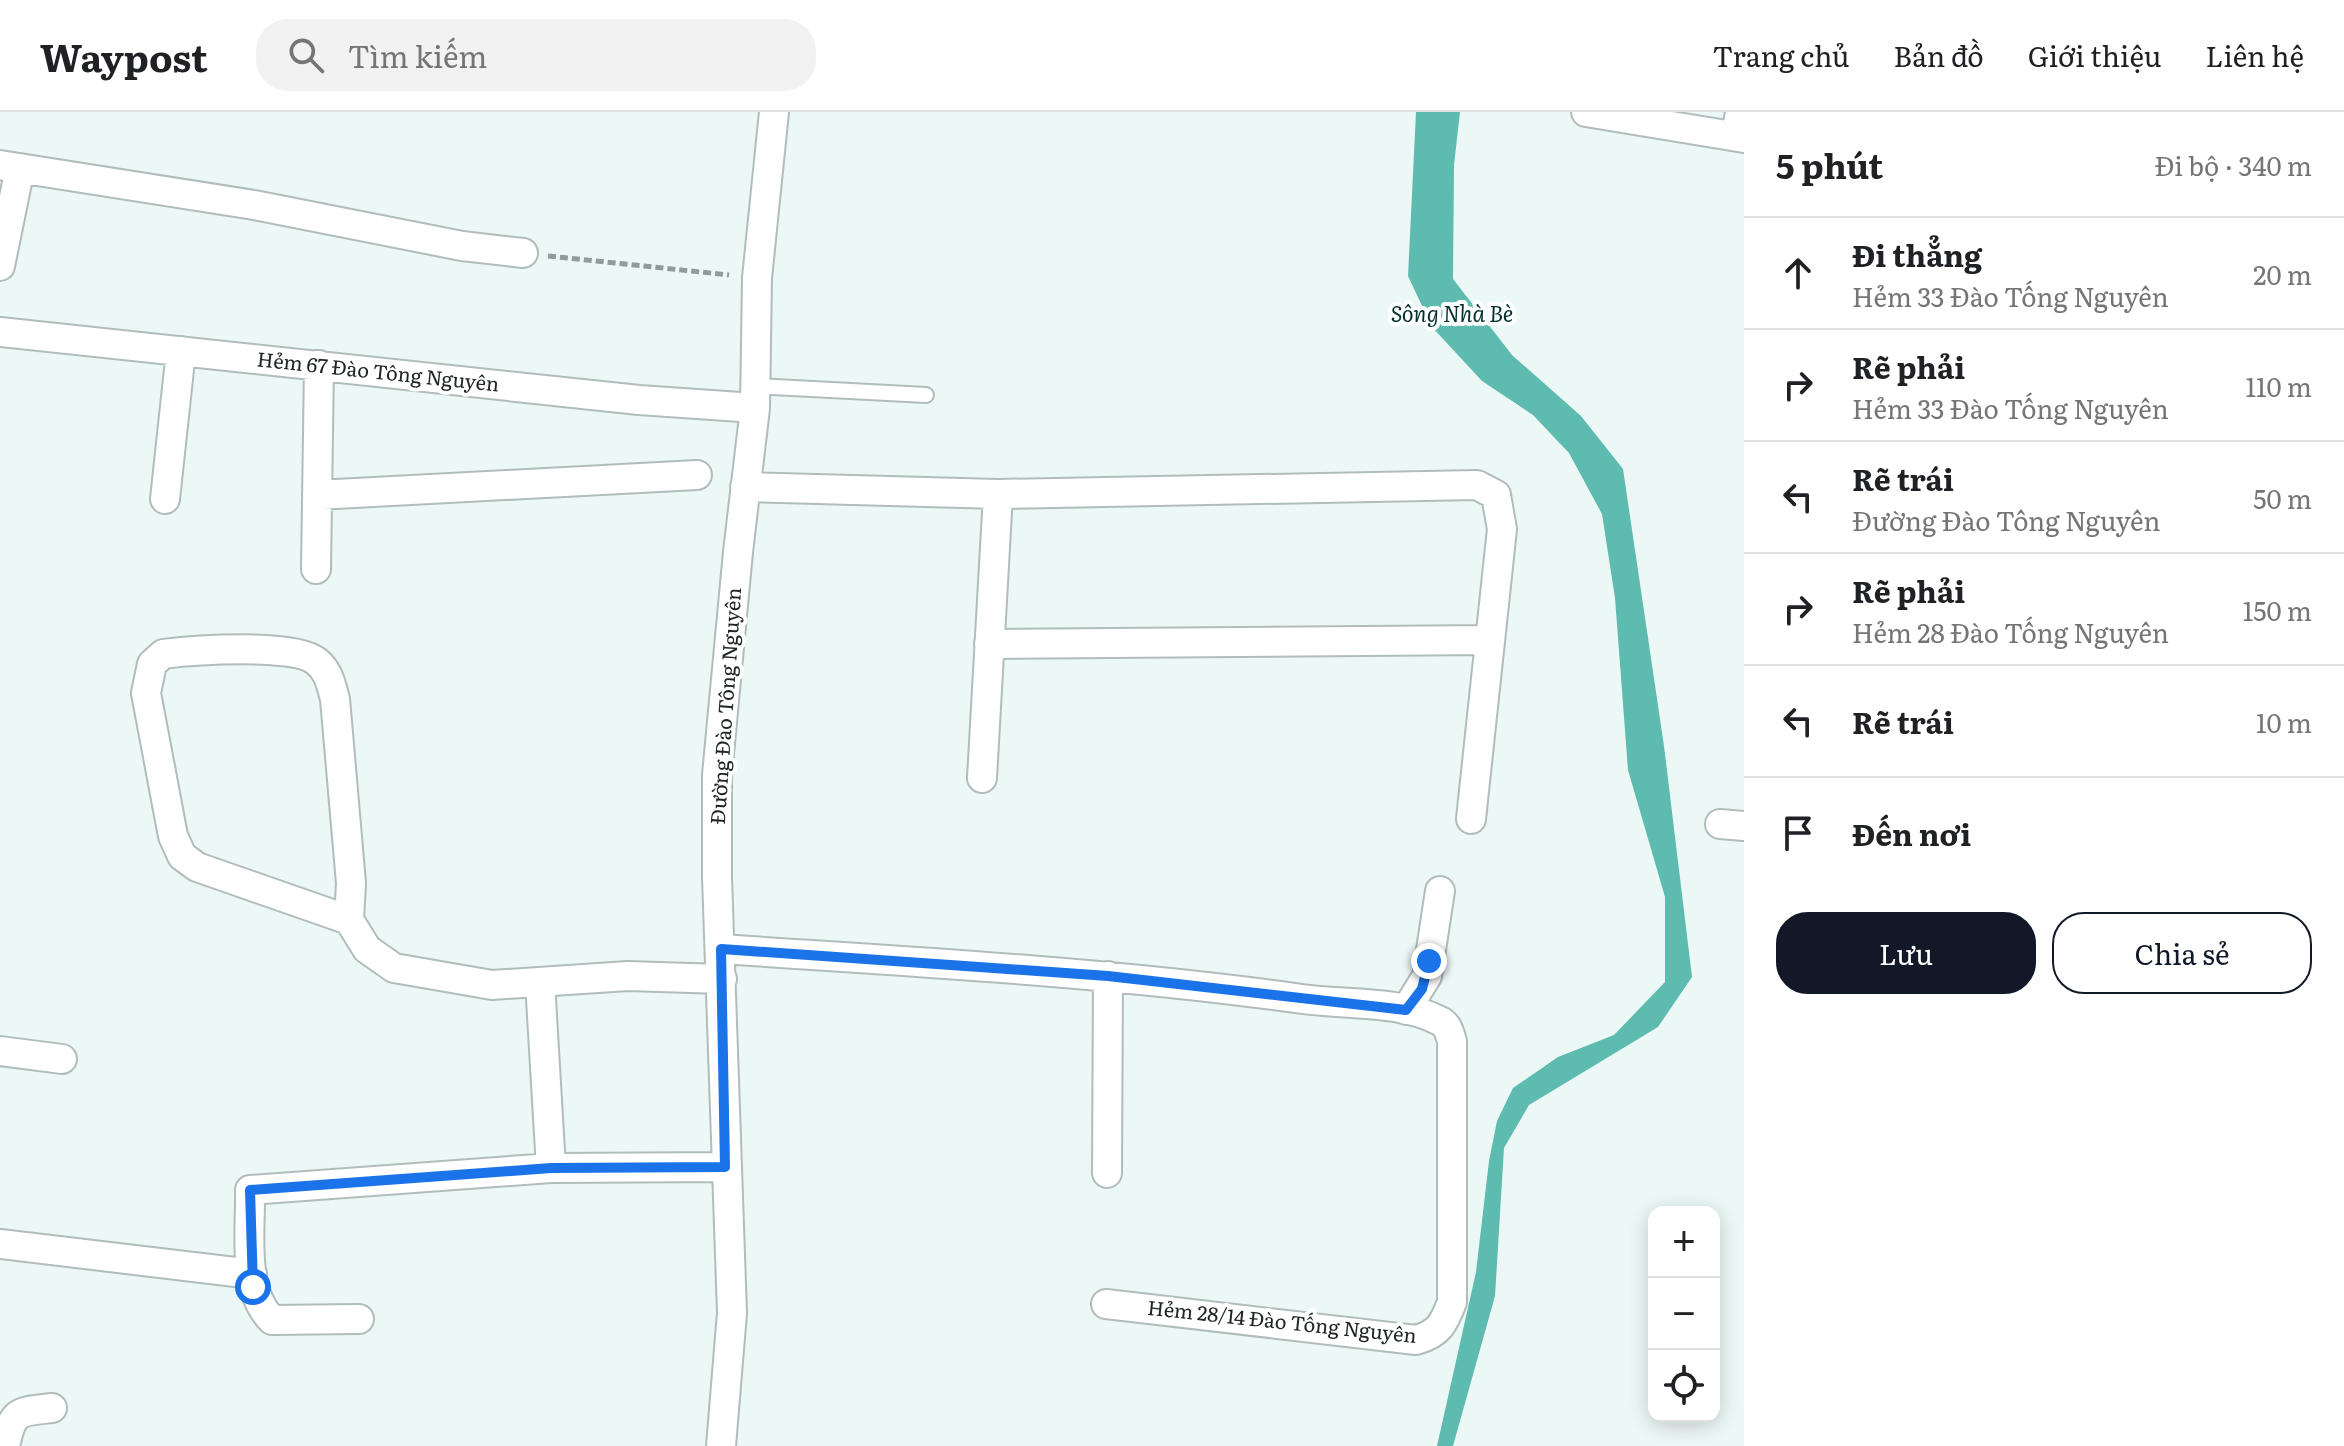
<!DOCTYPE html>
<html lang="vi">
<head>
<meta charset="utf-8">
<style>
  :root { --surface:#fff; --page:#f2f2f2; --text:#202124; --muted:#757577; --line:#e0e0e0; --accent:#111827 }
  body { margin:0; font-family:Literata,serif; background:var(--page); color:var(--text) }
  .controls { position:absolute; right:24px; bottom:24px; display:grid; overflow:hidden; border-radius:16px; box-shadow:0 4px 20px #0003 }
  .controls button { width:72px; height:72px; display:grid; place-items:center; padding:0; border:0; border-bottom:2px solid var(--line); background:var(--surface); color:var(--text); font:40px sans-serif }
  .stop { position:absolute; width:24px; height:24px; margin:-18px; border:6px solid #1a73e8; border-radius:50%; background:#fff }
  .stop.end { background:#1a73e8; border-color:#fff; box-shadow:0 2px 8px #0008 }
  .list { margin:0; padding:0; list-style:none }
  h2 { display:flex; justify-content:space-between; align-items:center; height:104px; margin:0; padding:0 32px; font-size:34px }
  h2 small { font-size:26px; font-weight:400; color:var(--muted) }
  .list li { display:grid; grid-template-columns:52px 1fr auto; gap:24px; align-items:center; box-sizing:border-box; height:112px; padding:0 32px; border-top:2px solid var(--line) }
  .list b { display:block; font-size:30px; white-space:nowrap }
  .list p { margin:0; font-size:26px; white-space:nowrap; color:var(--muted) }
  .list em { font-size:26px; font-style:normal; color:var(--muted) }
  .actions { display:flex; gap:16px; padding:24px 32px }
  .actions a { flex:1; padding:18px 0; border:2px solid var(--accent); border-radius:32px; text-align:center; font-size:28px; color:var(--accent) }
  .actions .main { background:var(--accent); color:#fff }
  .icon { flex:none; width:44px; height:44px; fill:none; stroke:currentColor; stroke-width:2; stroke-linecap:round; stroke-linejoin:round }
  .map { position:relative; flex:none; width:1744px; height:1334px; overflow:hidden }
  header { display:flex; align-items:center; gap:48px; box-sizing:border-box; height:112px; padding:0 40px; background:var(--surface); border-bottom:2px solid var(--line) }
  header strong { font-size:38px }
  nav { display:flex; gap:44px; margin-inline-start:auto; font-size:28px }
  .search { width:560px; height:72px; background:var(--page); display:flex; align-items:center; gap:20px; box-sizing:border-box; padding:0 28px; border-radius:32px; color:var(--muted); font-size:30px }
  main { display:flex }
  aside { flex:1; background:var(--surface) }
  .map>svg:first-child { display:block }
  .water { fill:#5dbbaf }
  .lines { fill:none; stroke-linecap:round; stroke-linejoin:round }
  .lane-casing { stroke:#b1bdbb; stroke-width:18 }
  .street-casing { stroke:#b1bdbb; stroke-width:32 }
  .path { stroke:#939b9a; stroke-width:5; stroke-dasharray:8 4; stroke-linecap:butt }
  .lane { stroke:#fff; stroke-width:14 }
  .street { stroke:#fff; stroke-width:28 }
  .route { stroke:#1a73e8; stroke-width:10 }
  .labels { text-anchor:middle; stroke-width:8; stroke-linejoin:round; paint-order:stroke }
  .street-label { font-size:20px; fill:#212525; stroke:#fff }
  .water-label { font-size:22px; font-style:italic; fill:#02312d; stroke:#fff }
</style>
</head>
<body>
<header>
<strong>Waypost</strong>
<div class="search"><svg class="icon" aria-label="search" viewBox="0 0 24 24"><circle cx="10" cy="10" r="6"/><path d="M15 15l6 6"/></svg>Tìm kiếm</div>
<nav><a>Trang chủ</a><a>Bản đồ</a><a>Giới thiệu</a><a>Liên hệ</a></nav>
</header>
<main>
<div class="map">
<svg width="1744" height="1334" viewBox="0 0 1744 1334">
  <rect width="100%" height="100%" fill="#ecf8f6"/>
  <path class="water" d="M1416 0H1460L1454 53 1453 167 1512 243 1581 304 1623 357 1664 634 1692 865 1658 915 1529 993 1504 1036 1495 1184 1453 1334H1437L1476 1160 1489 1049 1497 1009 1513 976 1558 945 1614 923 1665 870V785L1628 658 1615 486 1602 402 1569 341 1533 303 1482 269 1432 215 1408 164Z"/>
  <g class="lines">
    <g class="lane-casing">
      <path id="lane" d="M755 274 926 283"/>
    </g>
    <g class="street-casing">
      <path id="street" d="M1586 0 1744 26
        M1736 24 1740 0
        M0 53 254 93 462 134 523 141
        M0 154 20 56
        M0 220 639 288 755 296
        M745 375 998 382 1477 373 1496 383 1502 417 1471 707
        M317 383 697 363
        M165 387 181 239
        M316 457 319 253
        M989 532 1489 528
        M982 666 998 382
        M1720 712 1744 714
        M349 808 197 755 182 744 173 724 146 581 152 552 163 542C193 538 294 531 316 549 329 559 331 573 335 587L351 771 349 808 367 837 394 856 492 873 628 864 722 867
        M721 837C915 850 1109 860 1302 887 1346 893 1400 888 1440 909 1448 913 1449 920 1452 929V1190C1444 1211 1439 1222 1416 1228L1106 1192
        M540 870 551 1056
        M1406 898 1427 864 1440 779
        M0 939 62 947
        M1107 1061 1108 864
        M0 1132 252 1162
        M359 1207 272 1208C241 1177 251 1118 250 1078L551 1056 725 1055
        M5 1334C13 1298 17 1300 52 1296
        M721 1334 732 1201 717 765V663L738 440 755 296 757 166 774 0"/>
    </g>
    <path class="path" d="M548 144 729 163"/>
    <use href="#lane" class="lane"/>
    <use href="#street" class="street"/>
  </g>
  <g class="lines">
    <path class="route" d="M253 1175 250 1078 551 1056 725 1055 721 837 1108 864 1406 898 1422 877 1429 849"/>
  </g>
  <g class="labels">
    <g class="street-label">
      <text transform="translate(378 260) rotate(6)" y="7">Hẻm 67 Đào Tông Nguyên</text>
      <text transform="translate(726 594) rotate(-86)" y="7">Đường Đào Tông Nguyên</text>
      <text transform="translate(1282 1210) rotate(6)" y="7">Hẻm 28/14 Đào Tống Nguyên</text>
    </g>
    <g class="water-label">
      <text x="1452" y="210">Sông Nhà Bè</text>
    </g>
  </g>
</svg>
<div class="controls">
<button>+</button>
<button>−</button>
<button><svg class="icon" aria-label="locate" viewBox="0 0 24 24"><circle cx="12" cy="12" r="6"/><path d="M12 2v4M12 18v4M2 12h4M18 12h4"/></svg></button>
</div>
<div class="stop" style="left:253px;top:1175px"></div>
<div class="stop end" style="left:1429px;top:849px"></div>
</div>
<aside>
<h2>5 phút<small>Đi bộ · 340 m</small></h2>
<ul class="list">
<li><svg class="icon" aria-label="ahead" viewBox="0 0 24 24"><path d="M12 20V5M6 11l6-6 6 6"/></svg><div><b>Đi thẳng</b><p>Hẻm 33 Đào Tống Nguyên</p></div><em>20 m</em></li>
<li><svg class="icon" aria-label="right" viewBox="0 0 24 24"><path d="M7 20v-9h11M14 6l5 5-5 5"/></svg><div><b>Rẽ phải</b><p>Hẻm 33 Đào Tống Nguyên</p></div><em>110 m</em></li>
<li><svg class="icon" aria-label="left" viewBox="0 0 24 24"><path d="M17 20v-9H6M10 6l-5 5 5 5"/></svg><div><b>Rẽ trái</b><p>Đường Đào Tông Nguyên</p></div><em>50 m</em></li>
<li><svg class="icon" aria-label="right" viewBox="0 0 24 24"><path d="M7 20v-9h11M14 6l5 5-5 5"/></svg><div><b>Rẽ phải</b><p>Hẻm 28 Đào Tống Nguyên</p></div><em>150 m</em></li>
<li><svg class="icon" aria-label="left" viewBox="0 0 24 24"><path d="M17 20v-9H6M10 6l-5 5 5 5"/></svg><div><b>Rẽ trái</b></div><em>10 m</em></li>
<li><svg class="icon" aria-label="arrive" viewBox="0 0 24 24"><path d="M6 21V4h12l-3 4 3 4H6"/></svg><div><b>Đến nơi</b></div></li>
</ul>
<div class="actions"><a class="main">Lưu</a><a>Chia sẻ</a></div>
</aside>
</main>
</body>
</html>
